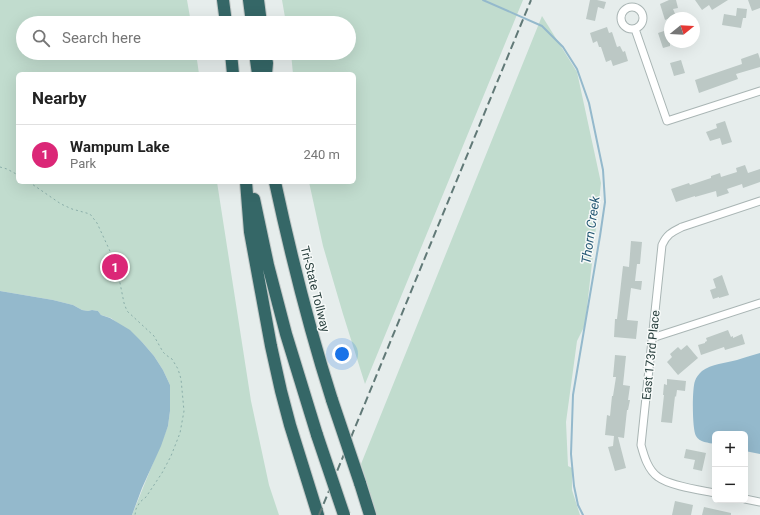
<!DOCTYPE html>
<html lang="en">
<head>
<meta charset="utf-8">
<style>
  :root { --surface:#fff; --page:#f2f2f2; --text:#222; --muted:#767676; --line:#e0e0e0; --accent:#db2777 }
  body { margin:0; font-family:Roboto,sans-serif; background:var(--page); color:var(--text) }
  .controls { position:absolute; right:12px; bottom:12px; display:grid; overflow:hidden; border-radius:6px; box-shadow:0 4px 16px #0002 }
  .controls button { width:36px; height:36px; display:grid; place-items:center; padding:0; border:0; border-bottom:1px solid var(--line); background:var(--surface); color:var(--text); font:20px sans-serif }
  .compass { position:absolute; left:664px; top:12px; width:36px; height:36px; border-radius:50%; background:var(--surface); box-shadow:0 4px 16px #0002; rotate:72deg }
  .you { position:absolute; left:342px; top:354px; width:14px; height:14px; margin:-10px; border:3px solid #fff; border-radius:50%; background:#1a73e8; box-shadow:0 0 0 6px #1a73e833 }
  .badge { display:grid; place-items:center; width:26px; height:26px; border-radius:50%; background:var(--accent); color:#fff; font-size:13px; font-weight:700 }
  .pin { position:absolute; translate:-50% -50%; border:2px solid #fff; box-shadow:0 1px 4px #0006 }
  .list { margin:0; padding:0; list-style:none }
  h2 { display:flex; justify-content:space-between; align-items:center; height:52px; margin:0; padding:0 16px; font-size:17px }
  h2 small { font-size:13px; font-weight:400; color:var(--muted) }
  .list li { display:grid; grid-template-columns:26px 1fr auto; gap:12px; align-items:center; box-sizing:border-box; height:60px; padding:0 16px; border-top:1px solid var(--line) }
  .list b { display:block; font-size:15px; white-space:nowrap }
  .list p { margin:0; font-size:13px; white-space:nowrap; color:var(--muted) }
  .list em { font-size:13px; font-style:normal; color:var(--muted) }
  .icon { flex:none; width:22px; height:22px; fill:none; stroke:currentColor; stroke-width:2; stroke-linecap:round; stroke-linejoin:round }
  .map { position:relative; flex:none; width:760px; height:515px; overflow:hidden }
  .search { position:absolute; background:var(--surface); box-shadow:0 4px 16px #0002; left:16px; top:16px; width:340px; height:44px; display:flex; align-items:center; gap:10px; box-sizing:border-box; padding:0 14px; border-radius:22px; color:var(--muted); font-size:15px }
  .panel { position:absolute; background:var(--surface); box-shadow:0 4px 16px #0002; left:16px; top:72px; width:340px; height:112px; border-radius:6px }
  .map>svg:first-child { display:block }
  .green { fill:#c1dcce }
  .water { fill:#94b9cc }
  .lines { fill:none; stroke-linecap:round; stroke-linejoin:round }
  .stream { stroke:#94b9cc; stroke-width:2 }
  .building { fill:#bcc8c5 }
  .minor-casing { stroke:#a9b5b4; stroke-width:9 }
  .motorway-casing { stroke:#c3c9c8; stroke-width:14 }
  .path { stroke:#8aaea9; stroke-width:1; stroke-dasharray:2 3; stroke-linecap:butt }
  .minor { stroke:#fff; stroke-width:7 }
  .motorway { stroke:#356767; stroke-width:12 }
  .rail { stroke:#617977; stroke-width:2; stroke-dasharray:8 4; stroke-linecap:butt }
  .motorway-bridge-casing { stroke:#c3c9c8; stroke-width:14; stroke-linecap:butt }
  .motorway-bridge { stroke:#356767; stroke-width:12 }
  .labels { text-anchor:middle; stroke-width:3; stroke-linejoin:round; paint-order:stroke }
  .street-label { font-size:12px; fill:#273e3c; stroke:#f7faf9 }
  .water-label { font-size:13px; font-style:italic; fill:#265975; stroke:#f7faf9 }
</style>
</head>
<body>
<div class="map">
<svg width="760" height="515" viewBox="0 0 760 515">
  <rect width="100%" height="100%" fill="#e6edec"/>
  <path class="green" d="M0 0H187L191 23H23V53H196L199 74H18V182H217L251 401 269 485 279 515H132L168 426 170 411V385L163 370 154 356 142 342 111 318 101 315 98 311 92 310 88 311 82 310 73 305 53 300 0 291Z
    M282 0H523L365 384 343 314 323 246 309 182H354V74H293L291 53H349V23H286Z
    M542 16 577 72 601 183 585 325 577 341 566 422 568 466 572 468V490L580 515H377L361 464Z"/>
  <path class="water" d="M0 291 53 300 73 305 82 310 88 311 92 310 98 311 101 315 110 318 130 330 142 342 154 356 163 370 170 385V411L168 426 161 446 142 488 132 515H0Z
    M760 353V454L745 451V434H715V444C709 443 699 442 696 436 692 430 692 388 695 381 696 377 699 374 702 371 711 364 726 363 737 360 744 358 752 355 760 353Z"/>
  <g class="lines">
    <path class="stream" d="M483 0 542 26 563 47 577 69 589 103 603 170 605 202 600 236 573 395 571 454 574 486 578 505 583 515"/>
  </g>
  <path class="building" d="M590 0H597L606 2 604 9 598 7 595 21 586 19Z
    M669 0H676L678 8 673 9 676 16 665 20 660 4Z
    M695 0H728L712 10 709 5 702 10Z
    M748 0H760V8L752 11Z
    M737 8 747 9 746 18H743L741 28 722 25 724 14 736 16Z
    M607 27 609 33 612 32 617 47 620 46 623 52 625 51 628 61 613 66 611 60 606 62 601 47H599L597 41 593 43 590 33Z
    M670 29V46L663 48 658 33Z
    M758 53 760 59V67L736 74 738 79 699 93 695 80 742 64 741 59Z
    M681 60 685 73 674 76 670 63Z
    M725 121 732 142 722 145 720 138 710 141 706 132 717 128 716 124Z
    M745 165 748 173 760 169V182L743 188 742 184 727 189 729 193 717 197 716 191 695 197V196L676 202 671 189 689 183 690 185 711 178V176L720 173 721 177 737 172 736 168Z
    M631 241 642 242 640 264H637L635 281H642L641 290 631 288 627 320 638 321 636 339 614 337 615 319H617L623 266 629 267Z
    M722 275 729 295 719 298V297L713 299 710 290 716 288 713 279Z
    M728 330 731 337 733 336V338L742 334 745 344 725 350 724 347 701 355 698 345 705 343V342L707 341 706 338Z
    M687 345 698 358 678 375 667 362 672 357 670 354 678 347 681 350Z
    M615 355 626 356 623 385 630 386 628 400H630L628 410H627L624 438 618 437 626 468 615 471 608 447 613 446 614 436 605 435 607 415 610 416 612 396H613L616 377H613Z
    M667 379 686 381 685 391 677 390 676 397 675 396 672 423 661 422 664 395H663L664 384 667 385Z
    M686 449 706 453 702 471 693 469 695 460 684 458Z
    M675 501 693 505 691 515H672Z
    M704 507 731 513V515H702Z"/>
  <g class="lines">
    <g class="minor-casing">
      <path id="minor" d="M621 18a11 11 0 1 1 22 0a11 11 0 1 1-22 0Z
        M635 29 667 121 760 91
        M652 338 760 303
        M715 493C700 490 670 486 658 477 648 470 644 456 641 445L662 245C667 234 672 232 682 227L760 201
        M745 499 760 502"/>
    </g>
    <g class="motorway-casing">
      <path id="motorway" d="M223 0 226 23
        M249 0 252 23
        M258 0 261 23
        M231 53 233 74
        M255 53 258 74
        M265 53 267 63 266 74
        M246 182 250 232 271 346 281 391 290 425 318 515
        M275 182C291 256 309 328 332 400
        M254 199 268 265 286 334 317 435
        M360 483 370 515"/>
    </g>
    <path class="path" d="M0 167 7 169 18 175
      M29 182 61 204 72 209 90 214 97 223 115 262 117 268 124 303 127 311 154 336 163 352 166 355 172 359 178 369 181 379 184 411 180 433 171 456 162 473 146 497 140 502 136 509 135 515"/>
    <use href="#minor" class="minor"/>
    <use href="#motorway" class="motorway"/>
    <path class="rail" d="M319 515 531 0"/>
    <g class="motorway-bridge-casing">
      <path id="motorway-bridge" d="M332 400 360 483
        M317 435 344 515"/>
    </g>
    <use href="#motorway-bridge" class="motorway-bridge"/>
  </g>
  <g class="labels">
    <g class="street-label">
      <text transform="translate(315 289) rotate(76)" y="4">Tri-State Tollway</text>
      <text transform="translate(651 355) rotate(-84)" y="4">East 173rd Place</text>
    </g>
    <g class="water-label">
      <text transform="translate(590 230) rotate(-82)" y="5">Thorn Creek</text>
    </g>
  </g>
</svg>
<div class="controls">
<button>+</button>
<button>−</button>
</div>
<svg class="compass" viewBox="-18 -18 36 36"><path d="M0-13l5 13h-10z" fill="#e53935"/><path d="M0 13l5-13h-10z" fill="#767676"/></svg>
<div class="you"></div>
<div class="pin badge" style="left:115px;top:267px">1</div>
<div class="search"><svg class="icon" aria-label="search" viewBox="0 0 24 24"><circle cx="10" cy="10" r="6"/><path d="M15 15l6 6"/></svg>Search here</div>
<section class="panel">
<h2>Nearby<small></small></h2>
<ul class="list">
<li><span class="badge">1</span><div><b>Wampum Lake</b><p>Park</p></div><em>240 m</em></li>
</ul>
</section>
</div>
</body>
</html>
